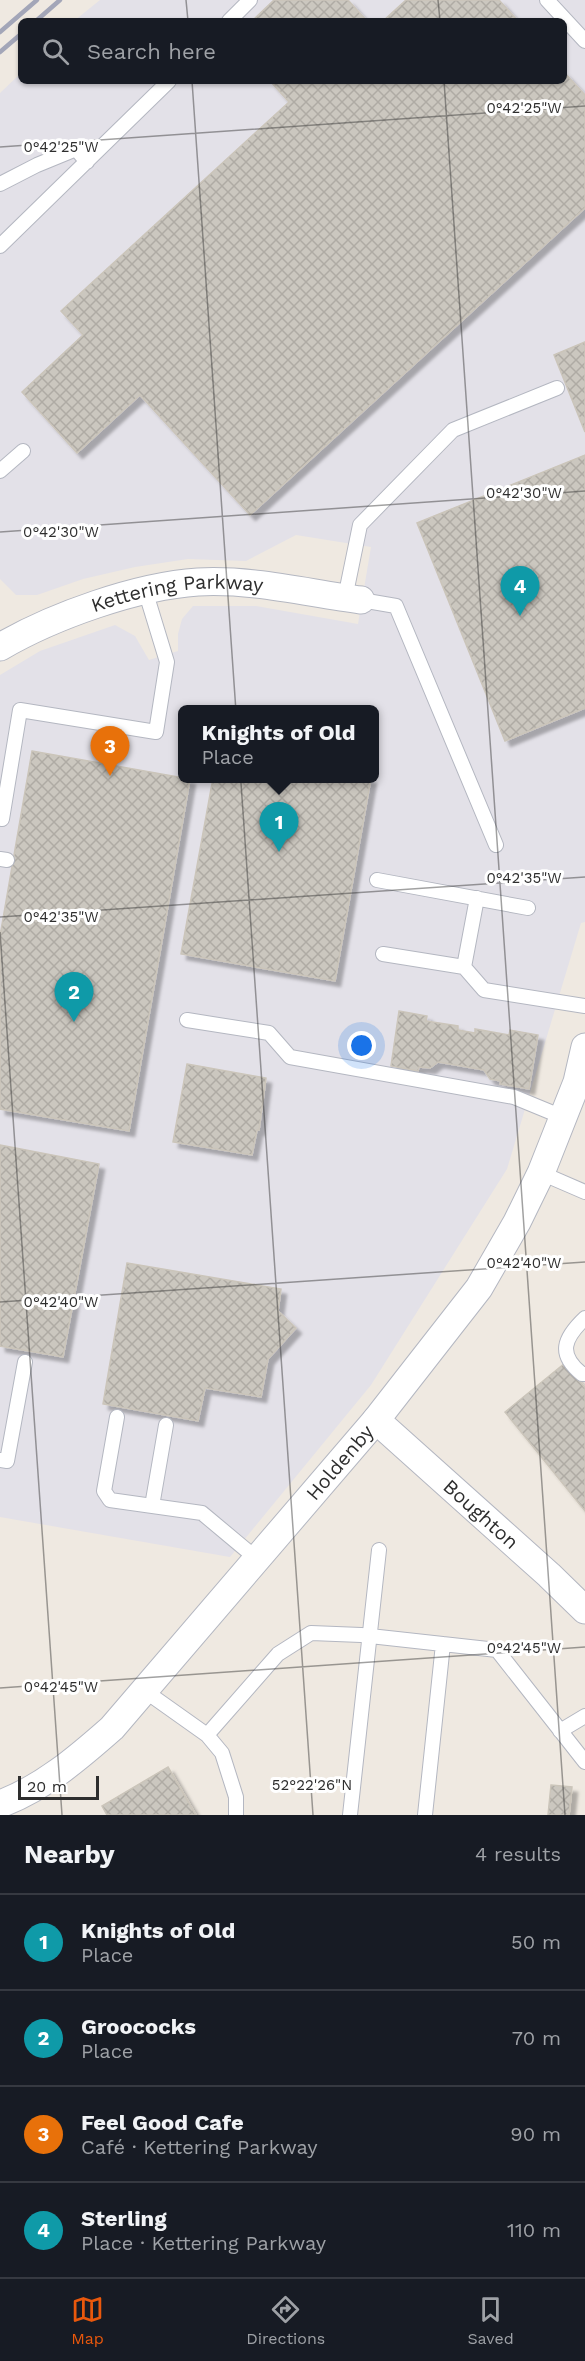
<!DOCTYPE html>
<html lang="en">
<head>
<meta charset="utf-8">
<style>
  :root { --surface:#171b24; --page:#242831; --text:#f1f3f6; --muted:#9ea1a6; --line:#363941; --accent:#ea580c }
  body { margin:0; font-family:"Work Sans",sans-serif; background:var(--page); color:var(--text) }
  .scale { position:absolute; left:18px; bottom:15px; width:81px; box-sizing:border-box; padding-left:6px; border:3px solid #2e2e2e; border-top:0; font-size:16px; line-height:21px; white-space:nowrap; color:#2e2e2e; -webkit-text-stroke:4px #fff; paint-order:stroke }
  .you { position:absolute; left:362px; top:1046px; width:21px; height:21px; margin:-15px; border:4px solid #fff; border-radius:50%; background:#1a73e8; box-shadow:0 0 0 9px #1a73e833 }
  .badge { display:grid; place-items:center; width:39px; height:39px; border-radius:50%; background:var(--accent); color:#fff; font-size:20px; font-weight:700 }
  .pin { position:absolute; translate:-50% -50px; filter:drop-shadow(0 2px 3px #0008) }
  .pin::after { content:''; position:absolute; top:32px; width:21px; height:18px; background:inherit; clip-path:polygon(0 0,100% 0,50% 100%) }
  .popup { position:absolute; left:178px; top:705px; width:201px; height:78px; box-sizing:border-box; display:grid; place-content:center; border-radius:9px; background:var(--surface); filter:drop-shadow(0 2px 4px #0005); font-size:20px; white-space:nowrap; color:var(--muted) }
  .popup b { font-size:22px; color:var(--text) }
  .popup::after { content:''; position:absolute; left:50%; top:100%; margin-left:-12px; border:12px solid transparent; border-top-color:var(--surface) }
  .list { margin:0; padding:0; list-style:none }
  h2 { display:flex; justify-content:space-between; align-items:center; height:78px; margin:0; padding:0 24px; font-size:26px }
  h2 small { font-size:20px; font-weight:400; color:var(--muted) }
  .list li { display:grid; grid-template-columns:39px 1fr auto; gap:18px; align-items:center; box-sizing:border-box; height:96px; padding:0 24px; border-top:2px solid var(--line) }
  .list b { display:block; font-size:22px; white-space:nowrap }
  .list p { margin:0; font-size:20px; white-space:nowrap; color:var(--muted) }
  .list em { font-size:20px; font-style:normal; color:var(--muted) }
  .icon { flex:none; width:33px; height:33px; fill:none; stroke:currentColor; stroke-width:2; stroke-linecap:round; stroke-linejoin:round }
  .map { position:relative; flex:none; width:585px; height:1815px; overflow:hidden }
  .search { position:absolute; background:var(--surface); box-shadow:0 2px 4px #0004; left:18px; right:18px; top:18px; height:66px; display:flex; align-items:center; gap:15px; box-sizing:border-box; padding:0 21px; border-radius:9px; color:var(--muted); font-size:22px }
  .sheet { height:462px; background:var(--surface) }
  nav { display:flex; justify-content:space-around; align-items:center; box-sizing:border-box; height:84px; border-top:2px solid var(--line); background:var(--surface); font-size:16px; color:var(--muted) }
  nav a { display:grid; justify-items:center; gap:3px }
  nav .on { color:var(--accent) }
  .map>svg:first-child { display:block }
  .industrial { fill:#e3e1e8; fill-rule:evenodd }
  .building { fill:url(#building-cross-hatch); stroke:#cbc5ba; stroke-width:1.5; filter:url(#shadow) }
  .lines { fill:none; stroke-linecap:round; stroke-linejoin:round }
  .service-casing { stroke:#b4b7c1; stroke-width:16 }
  .minor-casing { stroke:#b4b7c1; stroke-width:29 }
  .service { stroke:#fff; stroke-width:14 }
  .minor { stroke:#fff; stroke-width:27 }
  .rail { stroke:#a3a6b8; stroke-width:4.5 }
  .ticks { fill:none; stroke:#2e2e2e; stroke-width:1.5; stroke-opacity:0.45 }
  .labels { text-anchor:middle; stroke-width:6; stroke-linejoin:round; paint-order:stroke }
  .street-label { font-size:20px; fill:#2e2e2e; stroke:#fff }
  .ticks-label { font-size:15px; text-anchor:middle; fill:#2e2e2e; stroke:#fff; stroke-width:6; stroke-linejoin:round; paint-order:stroke }
</style>
</head>
<body>
<div class="map">
<svg width="585" height="1815" viewBox="0 0 585 1815">
  <defs>
    <pattern id="building-cross-hatch" width="8" height="8" patternUnits="userSpaceOnUse" patternTransform="scale(1.5)"><rect width="8" height="8" fill="#cbc7bf"/><path d="M0 0l8 8M0 8l8-8" fill="none" stroke="#afaba4"/></pattern>
    <filter id="shadow"><feDropShadow dx="5.5" dy="5.5" stdDeviation="1.5" flood-color="#0004"/></filter>
  </defs>
  <rect width="100%" height="100%" fill="#efe9e1"/>
  <path class="industrial" d="M100 0H585V922L581 923 507 1169 371 1385 230 1557 0 1517V675L40 651 115 625 135 636 149 660 178 651V634L182 619 193 606H256L358 624 371 547 296 535 246 561 188 559 135 567 83 579 37 595H16L0 579V93L21 73V81H564V21H74ZM183 710H375V778H183Z"/>
  <path class="building" d="M274 0H348L367 21H252Z
    M406 0H499L518 21H383Z
    M564 72 585 95V208L250 515 140 395 77 453 22 392 83 335 61 311 289 102 270 81H564Z
    M585 342V432L554 355Z
    M585 455V708L505 741 417 523Z
    M32 751 190 779 129 1131 0 1109V936Z
    M213 778H371L335 981 181 954Z
    M399 1011 427 1016 426 1021 458 1026V1030L475 1033V1029L509 1035 510 1030 538 1035 529 1089 500 1084 501 1081 490 1079 484 1070 438 1062 430 1068 419 1067 418 1071 391 1066Z
    M187 1064 266 1078 259 1130H257L252 1155 173 1142Z
    M0 1145 99 1164 63 1357 0 1346Z
    M127 1263 281 1289 278 1311 296 1328 268 1359 261 1397 205 1388 198 1421 103 1404Z
    M565 1363 585 1388V1511L505 1412Z
    M168 1767 196 1815H107L102 1806Z
    M551 1785 572 1787 569 1815H548Z"/>
  <g class="lines">
    <g class="service-casing">
      <path id="service" d="M547 0 585 41
        M229 21 250 0
        M0 184 37 165 76 149 87 162
        M0 246 169 81
        M0 471 23 451
        M345 598 360 525 453 430 557 388
        M361 600 396 606 496 845
        M2 819 20 710 156 732 167 662 145 590
        M0 859 7 860
        M377 880 528 908
        M477 898 464 967 484 990 585 1006
        M383 954 464 967
        M187 1020 269 1033 290 1057 514 1097 565 1118
        M541 1173 585 1192
        M585 1318C564 1338 557 1354 582 1374H585
        M117 1417 104 1491 110 1500 202 1513 257 1559
        M0 1460 7 1461 25 1362
        M152 1506 166 1425
        M145 1691 207 1735 222 1753 236 1797V1815
        M560 1731 585 1716
        M207 1735 278 1654 311 1633 361 1635 497 1650 585 1762
        M350 1815 379 1550
        M425 1815 443 1644"/>
    </g>
    <g class="minor-casing">
      <g id="minor">
        <path id="s1" d="M0 647C53 616 137 586 198 582 253 579 307 593 361 600"/>
        <path id="s2" d="M376 1420 549 1575 585 1610"/>
        <path id="s3" d="M0 1804C43 1788 78 1758 112 1728L376 1420 479 1288 517 1222 541 1173 577 1082 585 1047"/>
      </g>
    </g>
    <use href="#service" class="service"/>
    <use href="#minor" class="minor"/>
    <path class="rail" d="M36 21 60 0
      M0 32 37 0
      M0 52 21 34"/>
  </g>
  <path class="ticks" d="M186 0 188 21M438 0 440 21M192 81 313 1815M444 81 565 1815M0 147 585 106M0 532 585 491M0 917 585 877M0 932 62 1815M0 1302 585 1262M0 1688 585 1647"/>
  <g class="labels">
    <g class="street-label">
      <text dy="7" stroke="none"><textPath href="#s1" startOffset="188">Kettering Parkway</textPath></text>
      <text dy="7" stroke="none"><textPath href="#s3" startOffset="486">Holdenby</textPath></text>
      <text dy="7" stroke="none"><textPath href="#s2" startOffset="141">Boughton</textPath></text>
    </g>
  </g>
  <g class="ticks-label">
    <text x="524" y="113">0°42'25"W</text>
    <text x="61" y="152">0°42'25"W</text>
    <text x="524" y="498">0°42'30"W</text>
    <text x="61" y="537">0°42'30"W</text>
    <text x="524" y="883">0°42'35"W</text>
    <text x="61" y="922">0°42'35"W</text>
    <text x="524" y="1268">0°42'40"W</text>
    <text x="61" y="1307">0°42'40"W</text>
    <text x="524" y="1653">0°42'45"W</text>
    <text x="61" y="1692">0°42'45"W</text>
    <text x="312" y="1790">52°22'26"N</text>
  </g>
</svg>
<div class="scale">20 m</div>
<div class="you"></div>
<div class="pin badge" style="left:279px;top:852px;background:#0f9aa8">1</div>
<div class="popup"><b>Knights of Old</b>Place</div>
<div class="pin badge" style="left:74px;top:1022px;background:#0f9aa8">2</div>
<div class="pin badge" style="left:110px;top:776px;background:#e8710a">3</div>
<div class="pin badge" style="left:520px;top:616px;background:#0f9aa8">4</div>
<div class="search"><svg class="icon" aria-label="search" viewBox="0 0 24 24"><circle cx="10" cy="10" r="6"/><path d="M15 15l6 6"/></svg>Search here</div>
</div>
<section class="sheet">
<h2>Nearby<small>4 results</small></h2>
<ul class="list">
<li><span class="badge" style="background:#0f9aa8">1</span><div><b>Knights of Old</b><p>Place</p></div><em>50 m</em></li>
<li><span class="badge" style="background:#0f9aa8">2</span><div><b>Groococks</b><p>Place</p></div><em>70 m</em></li>
<li><span class="badge" style="background:#e8710a">3</span><div><b>Feel Good Cafe</b><p>Café · Kettering Parkway</p></div><em>90 m</em></li>
<li><span class="badge" style="background:#0f9aa8">4</span><div><b>Sterling</b><p>Place · Kettering Parkway</p></div><em>110 m</em></li>
</ul>
</section>
<nav>
<a class="on"><svg class="icon" aria-label="map" viewBox="0 0 24 24"><path d="M3 6l6-2 6 2 6-2v14l-6 2-6-2-6 2zM9 4v14M15 6v14"/></svg>Map</a>
<a><svg class="icon" aria-label="directions" viewBox="0 0 24 24"><path d="M12 3l9 9-9 9-9-9zM9 14v-3h6M13 9l2 2-2 2"/></svg>Directions</a>
<a><svg class="icon" aria-label="saved" viewBox="0 0 24 24"><path d="M7 4h10v16l-5-4-5 4z"/></svg>Saved</a>
</nav>
</body>
</html>
